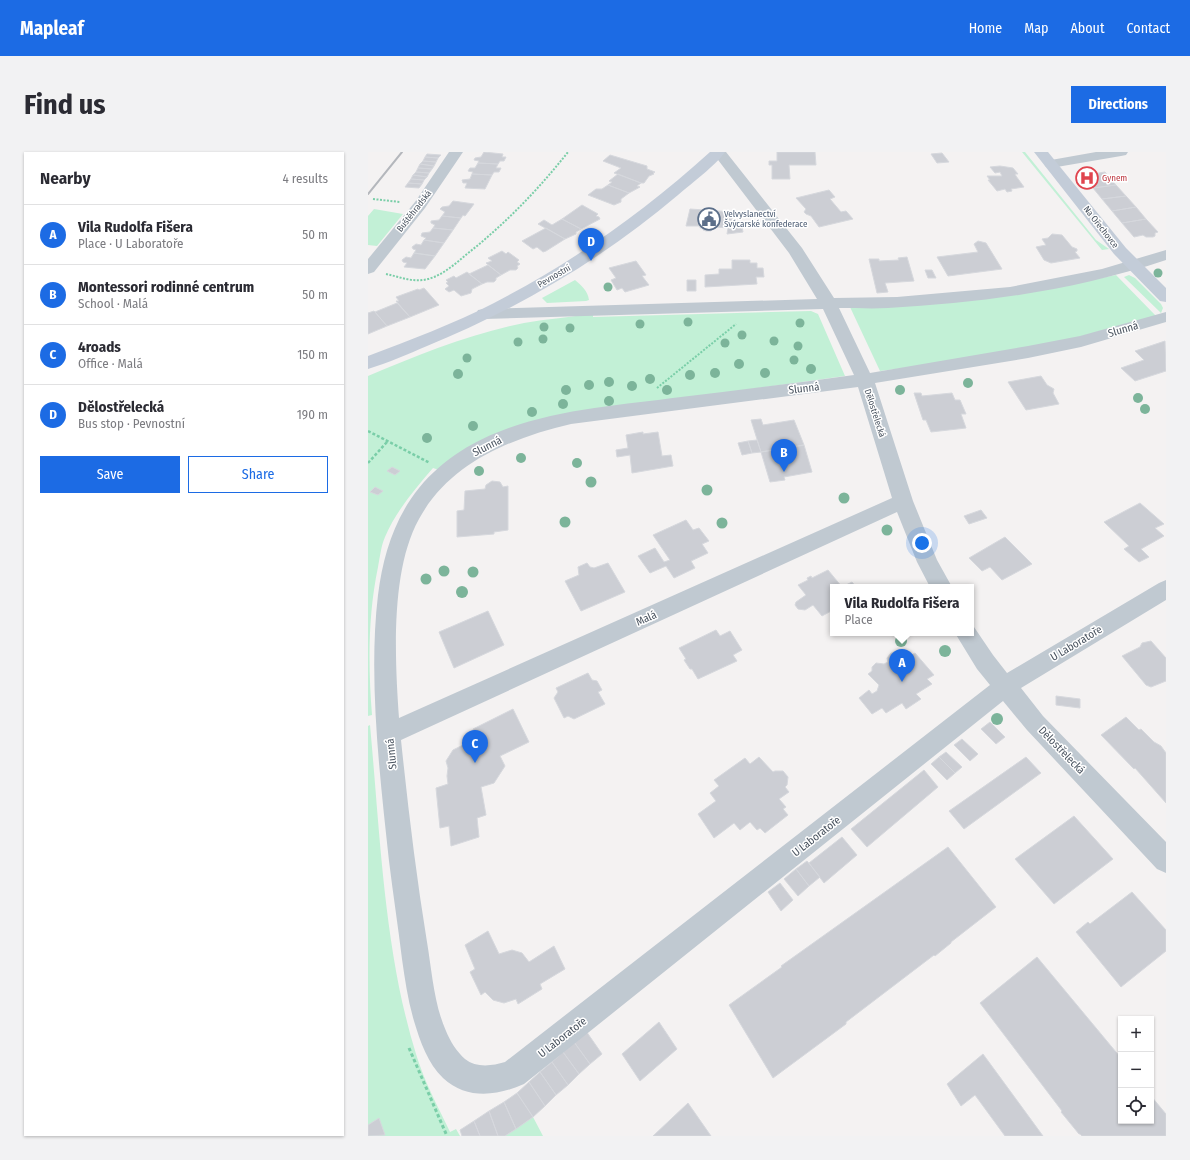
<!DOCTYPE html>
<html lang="en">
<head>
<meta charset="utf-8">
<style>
  :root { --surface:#fff; --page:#f2f2f3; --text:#2b2b33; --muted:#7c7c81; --line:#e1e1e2; --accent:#1c6be4 }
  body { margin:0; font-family:"Fira Sans Condensed",sans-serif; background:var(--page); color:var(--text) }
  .controls { position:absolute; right:12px; bottom:12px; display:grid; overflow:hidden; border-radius:0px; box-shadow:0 1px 3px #0004 }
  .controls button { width:36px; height:36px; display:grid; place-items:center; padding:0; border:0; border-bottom:1px solid var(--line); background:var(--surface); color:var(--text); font:20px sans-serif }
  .you { position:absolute; left:554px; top:391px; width:14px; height:14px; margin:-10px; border:3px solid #fff; border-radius:50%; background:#1a73e8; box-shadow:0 0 0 6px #1a73e833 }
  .badge { display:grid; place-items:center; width:26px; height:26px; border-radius:50%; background:var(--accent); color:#fff; font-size:13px; font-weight:700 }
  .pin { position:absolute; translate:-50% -33px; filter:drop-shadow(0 1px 2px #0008) }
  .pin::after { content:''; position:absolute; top:21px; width:14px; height:12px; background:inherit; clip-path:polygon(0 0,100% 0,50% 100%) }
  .popup { position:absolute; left:462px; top:432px; width:144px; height:52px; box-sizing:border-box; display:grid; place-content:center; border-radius:0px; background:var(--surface); filter:drop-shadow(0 1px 3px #0005); font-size:13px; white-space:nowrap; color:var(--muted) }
  .popup b { font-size:15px; color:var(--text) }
  .popup::after { content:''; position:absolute; left:50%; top:100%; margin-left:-8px; border:8px solid transparent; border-top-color:var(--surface) }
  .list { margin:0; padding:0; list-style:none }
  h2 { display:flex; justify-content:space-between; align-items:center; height:52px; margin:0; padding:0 16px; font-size:17px }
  h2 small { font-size:13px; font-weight:400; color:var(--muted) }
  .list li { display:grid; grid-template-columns:26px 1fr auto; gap:12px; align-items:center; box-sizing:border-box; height:60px; padding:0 16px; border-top:1px solid var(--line) }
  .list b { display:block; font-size:15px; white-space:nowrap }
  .list p { margin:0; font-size:13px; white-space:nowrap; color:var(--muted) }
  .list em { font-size:13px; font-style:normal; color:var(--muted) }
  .actions { display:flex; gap:8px; padding:12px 16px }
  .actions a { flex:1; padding:9px 0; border:1px solid var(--accent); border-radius:0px; text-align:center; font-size:14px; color:var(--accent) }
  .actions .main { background:var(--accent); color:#fff }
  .icon { flex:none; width:22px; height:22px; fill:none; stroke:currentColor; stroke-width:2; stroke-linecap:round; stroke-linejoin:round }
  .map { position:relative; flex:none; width:798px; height:984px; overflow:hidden; border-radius:0px }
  header { display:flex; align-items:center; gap:24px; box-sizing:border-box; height:56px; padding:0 20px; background:var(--accent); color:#fff }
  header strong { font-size:19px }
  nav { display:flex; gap:22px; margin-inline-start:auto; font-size:14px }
  .intro { display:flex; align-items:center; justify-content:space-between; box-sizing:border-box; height:96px; padding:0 24px }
  h1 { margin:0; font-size:28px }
  .button { padding:10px 18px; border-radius:0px; background:var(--accent); color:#fff; font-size:14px; font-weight:700 }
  main { display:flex; gap:24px; padding:0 24px }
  aside { flex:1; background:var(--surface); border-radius:0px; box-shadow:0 1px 3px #0004 }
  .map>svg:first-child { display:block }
  .green { fill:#c2f0d6 }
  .building { fill:#ccced4; stroke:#d6d8dd }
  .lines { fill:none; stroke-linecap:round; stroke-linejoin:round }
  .path-far2 { stroke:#7acea8; stroke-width:2; stroke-dasharray:2 1.5; stroke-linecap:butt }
  .path-far1 { stroke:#7acea8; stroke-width:2.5; stroke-dasharray:3 2; stroke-linecap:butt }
  .path { stroke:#7acea8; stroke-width:3; stroke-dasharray:3.5 2.5; stroke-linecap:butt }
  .street { fill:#c0c9d1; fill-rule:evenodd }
  .secondary { fill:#c3ccd8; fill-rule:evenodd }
  .rail { stroke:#b4b7bc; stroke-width:2 }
  .tree { fill:#7cb49a }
  .labels { text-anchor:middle; stroke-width:3; stroke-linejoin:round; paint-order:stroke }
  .far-health-label { font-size:9px; fill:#be3a42; stroke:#fff; text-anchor:start }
  .far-street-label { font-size:9px; fill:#4a5460; stroke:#fff }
  .far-service-label { font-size:9px; fill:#4e5e75; stroke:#fff; text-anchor:start }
  .street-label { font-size:11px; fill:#4a5460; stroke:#fff }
</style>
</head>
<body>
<header>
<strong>Mapleaf</strong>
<nav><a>Home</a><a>Map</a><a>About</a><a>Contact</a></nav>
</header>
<div class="intro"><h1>Find us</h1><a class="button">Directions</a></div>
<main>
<aside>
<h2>Nearby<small>4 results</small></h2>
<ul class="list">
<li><span class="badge">A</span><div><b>Vila Rudolfa Fišera</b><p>Place · U Laboratoře</p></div><em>50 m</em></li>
<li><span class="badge">B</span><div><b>Montessori rodinné centrum</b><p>School · Malá</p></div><em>50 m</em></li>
<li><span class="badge">C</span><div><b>4roads</b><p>Office · Malá</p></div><em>150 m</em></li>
<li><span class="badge">D</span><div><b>Dělostřelecká</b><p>Bus stop · Pevnostní</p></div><em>190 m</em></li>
</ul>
<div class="actions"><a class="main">Save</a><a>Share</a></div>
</aside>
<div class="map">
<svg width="798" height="984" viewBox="0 0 798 984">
  <rect width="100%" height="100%" fill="#f4f2f2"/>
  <path class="green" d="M654 0H657L728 88 741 97 734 98Z
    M6 57 35 62 9 94 0 93V64Z
    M748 123 788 164 685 192 544 215 512 219 482 155 718 129Z
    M761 123 767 126 793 152 795 156 793 161 756 125Z
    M207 128C213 133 220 139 221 148L218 149 179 151 174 146Z
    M443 159 450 162 477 224 182 265 71 318 65 316C47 337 28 359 17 385 13 394 12 405 10 415 0 463 0 513 4 563L0 564V224C50 203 102 182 156 171 179 167 202 165 225 162V165Z
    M2 573C12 680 16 799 48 902 56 929 70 955 82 980L88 977 92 984H0V574Z
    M165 965 175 984H137Z"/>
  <path class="building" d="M116 0 135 2 134 5H138L136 9H132L130 12 110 11 111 9 106 8 107 6 113 5Z
    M409 0H447L448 13H421L422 27H404V13H401V9H409Z
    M574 1 581 10 569 11 563 2Z
    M59 2 73 3 70 6 57 5Z
    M242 3 279 14V17L287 20 285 21 286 22 281 24 276 31H273L246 21 253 16 235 9Z
    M57 5 70 6 68 10 55 9Z
    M55 9 68 10 66 14 52 12Z
    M110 11 130 12 128 16H133L131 20H126L124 23 104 22 105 20 100 19 102 16H107Z
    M52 12 66 14 64 17 50 16Z
    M632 14 645 16 650 22H647L648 24 656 35 643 37 644 39 639 40 637 37 629 39 620 28H622L619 24H634L632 20 627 21 622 15Z
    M50 16 64 17 61 21 48 20Z
    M48 20 61 21 59 25 45 23Z
    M737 20 748 33 725 36 714 24 718 23 719 21 725 22Z
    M104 22 124 23 117 37 97 36 99 31H95L94 28 102 27Z
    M250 22 273 31 269 34 272 35 261 41 240 33 244 30 241 29Z
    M45 23 59 25 56 28 43 27Z
    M43 27 56 28 54 32 40 31Z
    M40 31 54 32 51 36 37 35Z
    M240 33 261 41 253 47V50L246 53 220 43 228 37H234Z
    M748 33 758 44 734 47 725 36Z
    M461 38 467 45 462 47 473 60 478 59 485 67 451 75 443 64 438 62 436 60 438 57 428 46Z
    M758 44 768 55 744 59 734 47Z
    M85 49 106 52 97 64 95 63 93 66 74 64 77 60 72 57 74 55 81 54Z
    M214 53 230 62 228 64 231 65 232 67 213 77 194 67Z
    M768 55 778 67 754 71 744 59Z
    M322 57 365 60 362 76 374 75 375 80 359 82 360 76 348 75V76H344L343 79H338L335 78V76H332V74H318Z
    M74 64 93 66 85 78 65 76 67 73 63 71V69L71 68Z
    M194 67 213 77 208 80V82L197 87 170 72 176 68 184 73Z
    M778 67 790 80 787 81V84L785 85H778L775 83 766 85 754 71Z
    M65 76 85 78 76 91 56 88 58 86 53 84 54 81 62 80Z
    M178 76 197 87 178 99 175 100 169 95 165 97 154 89Z
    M684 82 694 83 704 95 709 97V99L707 100 712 106 683 111 676 108 668 95 678 93 674 87 680 86Z
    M56 88 76 91 67 104 46 101 48 98 45 97 44 95 48 92 53 93Z
    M610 89 618 91 634 117 580 124 569 105 610 100 606 92Z
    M134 99 138 102 140 100 151 108 149 110 152 112 149 114 150 116 148 118H142L133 123 118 111 124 109 120 106Z
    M46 101 67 104 57 117 36 115 39 111 35 110 34 108 38 105 43 106Z
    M539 105 546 129 517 131 520 140 509 141 501 107H511V109L531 108 530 106Z
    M364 108H382V111H389V116H395L396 125H388L389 132 337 135V123L351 122V117H364Z
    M268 109 278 123 274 124 281 133 257 140 254 136 249 138 243 128 248 126 241 116Z
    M120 113 133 123 128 126V128L126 130H119L114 132 101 122Z
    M557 118H564L568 126H560Z
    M99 120 114 132 104 137 103 141 93 144 86 138 81 140 77 137 81 134 78 131 80 130 78 128 86 124 88 126Z
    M319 128H328V139H319Z
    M56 136 71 153 42 165 28 149H31L28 145 50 137 51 138Z
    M29 151 42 165 19 174 7 160Z
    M6 159 19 174 0 182V161Z
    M797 189 798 219 767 229 753 216 776 208 767 199Z
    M673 224 679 233 686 237 685 241 691 252 658 258 640 230Z
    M546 241H553L554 244 584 241 587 248H592L598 262H593L598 276 563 280 558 268H555Z
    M393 267 395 273 426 268 436 293 393 300 383 268Z
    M275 280V282L290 280 294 304 303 303 305 314 264 321 262 303 249 305 248 298 260 296 258 283Z
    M389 288 393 300 384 301 380 289Z
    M380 289 384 301 374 303 370 291Z
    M436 293 444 320 416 325 417 328 402 330 393 300Z
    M24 315 32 319 27 323 19 319Z
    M124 329 132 330 135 335 140 334V378L126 380V382L89 385V359L96 358 97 339 117 337 118 333Z
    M7 335 15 339 10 343 2 340Z
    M772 351 796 372 787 376 796 384 773 397 781 405 771 410 756 397 761 394 736 370Z
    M613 358 619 366 601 372 596 364Z
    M318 368 325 378 331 376 341 389 334 392 340 401 323 409 327 416 306 426 298 414 282 421 270 404 287 396 296 410 302 408 285 383Z
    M637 385 664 412 634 428 622 415 614 419 601 406Z
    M219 411 222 415 226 416 240 411 257 440 213 459 197 429 211 423 210 415Z
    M460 418 474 435 484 430 488 435H465V458L454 464 445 453 437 458 430 457 427 453 428 450 438 443 430 433 440 428 439 426 443 424 444 426Z
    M120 459 136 493 86 516 71 480Z
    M348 478 352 484 362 479 374 498 365 503 369 509 330 527 324 517H322L316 508 318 507 311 496Z
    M783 489 798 506V529L783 535 778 533 754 504 772 495 774 491Z
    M536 500 540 505 547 501 566 523 559 527 564 532 548 542 553 547 538 557 534 551 518 561 514 556 504 562 491 546 501 538 504 542 509 539 511 533 500 522 504 519V515L508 511 516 512 520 510 519 506 523 501H527L532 503Z
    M220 521 224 528 229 529 234 538 230 540 237 552 206 567 200 564 196 566 186 546 190 540 188 536Z
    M688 544 712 547V556L688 553Z
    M145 557 161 590 132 604 137 614 126 631 113 635 118 663 109 666 111 685 83 694 81 674 72 676 68 636 80 632 79 624 80 616 78 609 85 598 109 586 105 577Z
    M758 565 771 578 773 577 786 590 793 594 798 601V651L767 616 766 617 733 583Z
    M622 570 637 585 628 592 613 577Z
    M594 587 610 602 602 609 586 593Z
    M578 600 594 615 587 621 571 605Z
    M391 605 405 620 407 619H415L420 625 419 633 417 635 421 640 411 647 418 655 415 657 420 663 397 681 392 676 389 678 382 670 372 678 366 671 346 686 330 662 348 649 342 641 351 634 346 628 377 606 382 612Z
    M571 605 587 621 579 628 563 612Z
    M658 605 673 621 596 677 581 659Z
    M556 618 570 635 499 695 483 677Z
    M706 664 745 707 686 752 647 707Z
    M474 685 489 703 456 731 441 711Z
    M580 695 628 755 583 790V791L567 804 566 803 478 870V872L405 926 361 853 414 815 413 814Z
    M439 709 452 725 441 734 428 717Z
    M428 717 441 734 430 744 416 727Z
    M412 731 425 748 413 759 400 740Z
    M764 740 798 778V799L753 835 708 780 720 770 722 772Z
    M120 779 131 802 144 798 154 801 161 810 186 794 197 817 172 832 174 837 150 852 148 847 136 851 125 848 117 840 113 843 102 820 107 817 97 793Z
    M669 805 753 906V969H783V944L798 962V984H714L712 982H711L693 960 694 959 612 851Z
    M291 870 309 897 272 929 254 902Z
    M218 879 234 902 222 912 206 890Z
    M206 890 222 912 211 922 195 900Z
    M195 900 211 922 200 933 184 910Z
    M615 902 675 984H637L607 943 593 954 579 932Z
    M184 910 200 933 188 943 172 920Z
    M172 920 188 943 177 954 161 930Z
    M161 930 177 954 165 965 149 941Z
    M149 941 165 965 148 977 136 950Z
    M136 950 148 977 137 984H130L121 959Z
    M320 951 343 984H285Z
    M121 959 130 984H112L106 969Z
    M11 966 17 983 0 984V973Z
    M106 969 112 984H94L92 978Z"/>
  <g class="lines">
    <path class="path-far2" d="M5 47 32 50
      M18 122C32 125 46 131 60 127 75 123 87 112 99 102 137 72 170 38 200 0
      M289 236 368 172"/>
    <path class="path-far1" d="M0 279 62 311
      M0 311 19 290"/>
    <path class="path" d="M41 896 79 984"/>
    <path class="street" d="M81 0H95L57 56 6 120 0 122V107L47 50Z
      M344 0H358L434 96 466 146 529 145 642 135 734 117 798 98V108C708 138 615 151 520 156 504 157 488 156 471 156L502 221 660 194 712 184 798 160V170L713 195 660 206 507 231 545 349 569 408 584 435H562L549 410 529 360 33 588C40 655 48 723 59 790 64 820 66 852 78 879 82 889 89 900 97 907 108 916 124 914 137 910L622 533 609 517 587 481H603V474L606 475 625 503 639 521 791 431 798 428V448L653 536 675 564 798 690V721L789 717 659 578 635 549 156 932C129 944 99 948 75 926 60 912 52 889 46 869 40 849 37 828 34 807 30 774 25 742 21 709 12 625 0 527 10 443 15 404 26 367 51 336 114 260 224 257 313 245 371 238 428 231 486 223L455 157 116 167 110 166 108 162 110 158 116 157 449 147 421 101ZM490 235 524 346 31 566C27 508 22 419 51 367 82 310 144 286 203 272Z
      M728 0H760L758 3 753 4 683 16 678 15 676 12 678 9 683 8Z"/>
    <path class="secondary" d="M342 0H357C347 14 324 31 310 43 236 106 150 157 59 194 40 202 20 211 0 217V204C42 188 85 172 126 151 205 110 276 60 342 0Z
      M666 0H680L758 96 798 136V150L792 149 746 102Z"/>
    <path class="rail" d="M0 42 34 0"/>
  </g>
  <g class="tree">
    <circle cx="790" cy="121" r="4.5"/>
    <circle cx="240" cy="135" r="4.5"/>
    <circle cx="320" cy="170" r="4.5"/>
    <circle cx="432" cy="171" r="4.5"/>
    <circle cx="272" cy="172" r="4.5"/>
    <circle cx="176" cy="175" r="4.5"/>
    <circle cx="202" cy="176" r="4.5"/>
    <circle cx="374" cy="183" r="4.5"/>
    <circle cx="175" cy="187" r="4.5"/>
    <circle cx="406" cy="189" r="4.5"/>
    <circle cx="150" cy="190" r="4.5"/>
    <circle cx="357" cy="191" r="4.5"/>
    <circle cx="430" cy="194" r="4.5"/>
    <circle cx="99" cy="206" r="4.5"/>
    <circle cx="426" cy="208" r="4.5"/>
    <circle cx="371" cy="212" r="5"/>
    <circle cx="443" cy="217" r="5"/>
    <circle cx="347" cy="221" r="5"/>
    <circle cx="397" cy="221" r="5"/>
    <circle cx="90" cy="222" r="5"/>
    <circle cx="322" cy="223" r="5"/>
    <circle cx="282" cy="227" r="5"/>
    <circle cx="241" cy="230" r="5"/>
    <circle cx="600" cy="231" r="5"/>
    <circle cx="221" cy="233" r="5"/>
    <circle cx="264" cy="234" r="5"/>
    <circle cx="198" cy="238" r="5"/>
    <circle cx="299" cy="238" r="5"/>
    <circle cx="532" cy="238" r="5"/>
    <circle cx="770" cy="246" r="5"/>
    <circle cx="241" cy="249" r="5"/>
    <circle cx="195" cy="252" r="5"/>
    <circle cx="777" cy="257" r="5"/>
    <circle cx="164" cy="260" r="5"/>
    <circle cx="105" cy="274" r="5"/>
    <circle cx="59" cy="286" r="5"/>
    <circle cx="153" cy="306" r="5"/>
    <circle cx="209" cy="311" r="5"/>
    <circle cx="111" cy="319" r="5"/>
    <circle cx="223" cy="330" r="5.5"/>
    <circle cx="339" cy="338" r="5.5"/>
    <circle cx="476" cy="346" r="5.5"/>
    <circle cx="197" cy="370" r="5.5"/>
    <circle cx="354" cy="371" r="5.5"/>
    <circle cx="519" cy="378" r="5.5"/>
    <circle cx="76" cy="419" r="5.5"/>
    <circle cx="105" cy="420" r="5.5"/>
    <circle cx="58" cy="427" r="5.5"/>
    <circle cx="94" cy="440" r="6"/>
    <circle cx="533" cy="489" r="6"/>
    <circle cx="577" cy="499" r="6"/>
    <circle cx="629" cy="567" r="6"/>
  </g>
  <defs>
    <g id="hospital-ring" transform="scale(1.15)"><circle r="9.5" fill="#fff" stroke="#e0444e" stroke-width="1.5"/><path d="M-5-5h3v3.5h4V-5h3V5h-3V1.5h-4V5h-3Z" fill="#e0444e"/></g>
    <g id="civic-ring" transform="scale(1.15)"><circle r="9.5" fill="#fff" stroke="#5c6f8a" stroke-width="1.5"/><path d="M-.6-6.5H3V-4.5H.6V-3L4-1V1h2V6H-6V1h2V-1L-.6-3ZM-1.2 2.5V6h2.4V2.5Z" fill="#5c6f8a"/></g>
  </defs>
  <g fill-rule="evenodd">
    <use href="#hospital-ring" x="719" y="26"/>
    <use href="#civic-ring" x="341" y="67"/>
  </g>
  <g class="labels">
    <g class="far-health-label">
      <text x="734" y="29">Gynem</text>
    </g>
    <g class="far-street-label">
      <text transform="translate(46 59) rotate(-52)" y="3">Buštěhradská</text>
      <text transform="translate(733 75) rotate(52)" y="3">Na Ořechovce</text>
      <text transform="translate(186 124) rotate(-30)" y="3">Pevnostní</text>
      <text transform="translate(507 261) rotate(72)" y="3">Dělostřelecká</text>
    </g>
    <g class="far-service-label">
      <text x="356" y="65">Velvyslanectví<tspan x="356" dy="10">Švýcarské konfederace</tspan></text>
    </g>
    <g class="street-label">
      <text transform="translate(755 177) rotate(-16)" y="4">Slunná</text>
      <text transform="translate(436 236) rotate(-7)" y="4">Slunná</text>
      <text transform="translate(119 294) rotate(-27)" y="4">Slunná</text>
      <text transform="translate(278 466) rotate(-24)" y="4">Malá</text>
      <text transform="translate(708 491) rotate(-31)" y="4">U Laboratoře</text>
      <text transform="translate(694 598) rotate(46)" y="4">Dělostřelecká</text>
      <text transform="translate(23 602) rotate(-96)" y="4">Slunná</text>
      <text transform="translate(448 684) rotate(-38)" y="4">U Laboratoře</text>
      <text transform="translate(194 885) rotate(-38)" y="4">U Laboratoře</text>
    </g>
  </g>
</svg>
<div class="controls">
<button>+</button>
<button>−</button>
<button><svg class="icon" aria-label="locate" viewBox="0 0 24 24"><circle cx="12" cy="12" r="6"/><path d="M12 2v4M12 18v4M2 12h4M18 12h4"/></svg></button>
</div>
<div class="you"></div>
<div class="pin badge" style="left:534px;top:530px">A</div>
<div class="popup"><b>Vila Rudolfa Fišera</b>Place</div>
<div class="pin badge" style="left:416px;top:320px">B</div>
<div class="pin badge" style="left:107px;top:611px">C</div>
<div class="pin badge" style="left:223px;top:109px">D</div>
</div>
</main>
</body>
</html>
